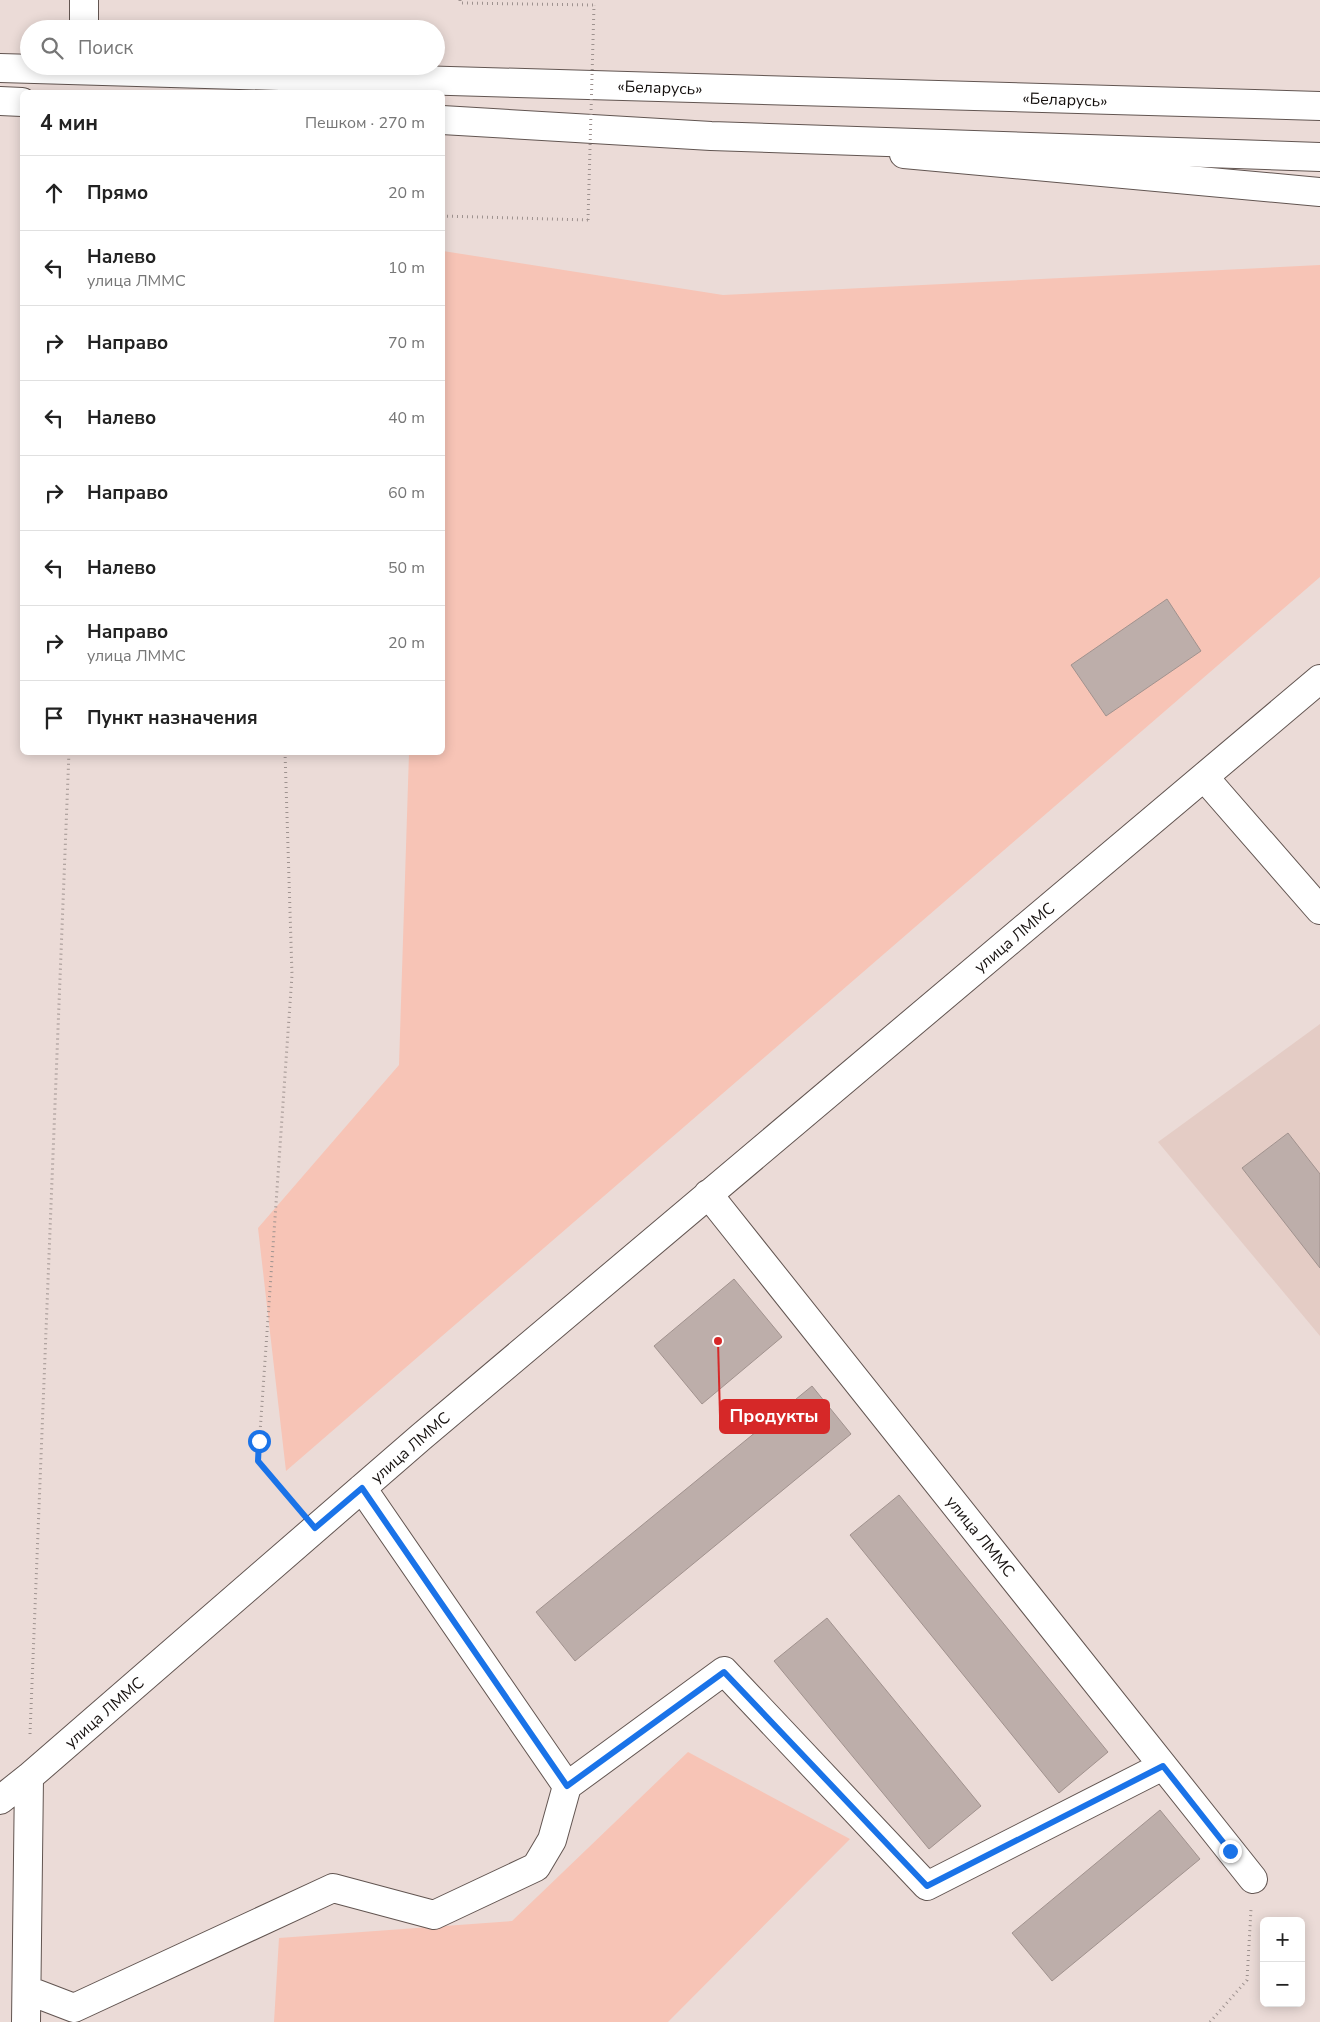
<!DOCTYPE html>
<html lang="ru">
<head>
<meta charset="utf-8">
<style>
  :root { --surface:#fff; --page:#f2f2f2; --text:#222; --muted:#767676; --line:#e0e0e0 }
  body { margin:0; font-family:"Nunito Sans",sans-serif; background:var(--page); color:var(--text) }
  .controls { position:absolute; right:15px; bottom:15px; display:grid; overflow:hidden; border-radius:8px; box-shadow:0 2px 12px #0003 }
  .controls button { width:45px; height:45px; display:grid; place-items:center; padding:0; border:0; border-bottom:1px solid var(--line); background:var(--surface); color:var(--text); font:25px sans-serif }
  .stop { position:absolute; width:15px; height:15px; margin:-11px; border:4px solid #1a73e8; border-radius:50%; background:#fff }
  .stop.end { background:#1a73e8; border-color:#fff; box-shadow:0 1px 5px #0008 }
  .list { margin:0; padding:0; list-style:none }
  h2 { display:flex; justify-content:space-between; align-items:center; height:65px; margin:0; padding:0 20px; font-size:21px }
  h2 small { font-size:16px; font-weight:400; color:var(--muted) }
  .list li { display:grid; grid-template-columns:32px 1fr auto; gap:15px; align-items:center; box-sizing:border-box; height:75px; padding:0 20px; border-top:1px solid var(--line) }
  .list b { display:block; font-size:19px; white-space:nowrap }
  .list p { margin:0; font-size:16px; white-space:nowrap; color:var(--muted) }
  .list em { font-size:16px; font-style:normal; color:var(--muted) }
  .icon { flex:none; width:28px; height:28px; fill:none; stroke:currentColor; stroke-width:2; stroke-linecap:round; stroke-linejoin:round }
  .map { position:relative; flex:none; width:1320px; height:2022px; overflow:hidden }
  .search { position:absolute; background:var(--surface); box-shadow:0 2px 12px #0003; left:20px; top:20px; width:425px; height:55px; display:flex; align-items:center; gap:12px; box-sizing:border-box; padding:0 18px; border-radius:28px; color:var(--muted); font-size:19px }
  .panel { position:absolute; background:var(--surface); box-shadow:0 2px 12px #0003; left:20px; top:90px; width:425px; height:665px; border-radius:8px }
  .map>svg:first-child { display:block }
  .built { fill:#e4ccc5 }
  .green { fill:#f7c4b6 }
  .building { fill:#bdaeaa; stroke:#a1928e }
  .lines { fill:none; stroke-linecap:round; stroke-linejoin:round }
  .minor-casing { stroke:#625551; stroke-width:30 }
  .highway-casing { stroke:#625551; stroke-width:30 }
  .path { stroke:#9e928f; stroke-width:3; stroke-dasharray:1 4; stroke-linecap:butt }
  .minor { stroke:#fff; stroke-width:28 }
  .highway { stroke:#fff; stroke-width:28 }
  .path-bridge { stroke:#9e928f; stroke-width:3; stroke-dasharray:1 4; stroke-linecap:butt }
  .route { stroke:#1a73e8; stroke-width:6 }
  .labels { text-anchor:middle; stroke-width:4.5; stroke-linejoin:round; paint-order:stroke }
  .street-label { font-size:16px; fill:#16110f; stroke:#fff }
  .leader { fill:none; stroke:#d62828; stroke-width:2 }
  .callout-dot { fill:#d62828; stroke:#fff; stroke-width:2 }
  .callout { fill:#d62828; stroke:#d62828; stroke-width:2 }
  .callout-label { font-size:18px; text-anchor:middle; font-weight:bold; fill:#fff }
</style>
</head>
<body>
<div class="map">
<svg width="1320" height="2022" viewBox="0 0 1320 2022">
  <rect width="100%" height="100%" fill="#ebdbd7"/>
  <path class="built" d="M1320 1024V1336L1158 1142Z"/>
  <path class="green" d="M443 251 723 295 1320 265V577L286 1471 258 1228 399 1065 409 753 442 752Z
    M688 1752 850 1839 668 2022H274L279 1938 512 1921Z"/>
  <path class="building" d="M1167 599 1201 651 1106 716 1071 665Z
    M1288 1133 1320 1174V1268L1242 1168Z
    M734 1279 782 1337 702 1404 654 1346Z
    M812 1386 851 1434 575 1661 536 1612Z
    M899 1495 1108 1752 1059 1793 850 1535Z
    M827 1618 981 1806 929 1849 774 1661Z
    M1160 1810 1200 1859 1052 1981 1012 1933Z"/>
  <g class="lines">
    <g class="minor-casing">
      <path id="minor" d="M84 0V29
        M904 154 1320 192
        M1204 777 1320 910
        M708 1194 1253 1879
        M362 1488 567 1786 724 1671 927 1886 1163 1766
        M0 1800 29 1777 421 1437 1320 679
        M27 1990 74 2008 333 1888 434 1915 536 1867 552 1840 567 1786
        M26 2022 29 1777"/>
    </g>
    <g class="highway-casing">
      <path id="highway" d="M0 68 1320 106
        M0 101 22 102
        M442 120 711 136 1320 157"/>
    </g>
    <path class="path" d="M460 0V3L594 5
      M442 216 588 220
      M285 752 292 975 258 1461 295 1505
      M30 1734 69 752
      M1210 2022 1247 1980 1251 1909"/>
    <use href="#minor" class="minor"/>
    <use href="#highway" class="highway"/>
    <path class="path-bridge" d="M588 220 594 5"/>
  </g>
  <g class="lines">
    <path class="route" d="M259 1441 258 1461 315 1528 362 1488 567 1786 724 1672 927 1886 1163 1766 1230 1851"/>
  </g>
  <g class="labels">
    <g class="street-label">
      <text transform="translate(660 87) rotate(2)" y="6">«Беларусь»</text>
      <text transform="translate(1065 99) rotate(2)" y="6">«Беларусь»</text>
      <text transform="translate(1014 937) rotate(-40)" y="6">улица ЛММС</text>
      <text transform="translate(410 1447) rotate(-41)" y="6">улица ЛММС</text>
      <text transform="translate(981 1536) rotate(51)" y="6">улица ЛММС</text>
      <text transform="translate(104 1712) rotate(-41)" y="6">улица ЛММС</text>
    </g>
  </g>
  <path class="leader" d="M718 1341L720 1416"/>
  <circle class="callout-dot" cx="718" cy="1341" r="5"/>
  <rect class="callout" x="720" y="1400" width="109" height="33" rx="5"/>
  <g class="callout-label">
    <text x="774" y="1422">Продукты</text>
  </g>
</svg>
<div class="controls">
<button>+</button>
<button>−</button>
</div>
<div class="stop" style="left:259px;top:1441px"></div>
<div class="stop end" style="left:1230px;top:1851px"></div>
<div class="search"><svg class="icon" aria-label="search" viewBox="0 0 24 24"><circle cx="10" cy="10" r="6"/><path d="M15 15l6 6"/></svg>Поиск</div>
<section class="panel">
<h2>4 мин<small>Пешком · 270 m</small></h2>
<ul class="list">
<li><svg class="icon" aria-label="ahead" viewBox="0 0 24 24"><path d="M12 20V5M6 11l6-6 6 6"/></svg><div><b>Прямо</b></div><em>20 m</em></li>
<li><svg class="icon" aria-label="left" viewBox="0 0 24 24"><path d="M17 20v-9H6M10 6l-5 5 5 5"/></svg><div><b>Налево</b><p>улица ЛММС</p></div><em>10 m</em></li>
<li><svg class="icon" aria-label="right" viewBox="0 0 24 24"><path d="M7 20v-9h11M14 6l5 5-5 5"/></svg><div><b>Направо</b></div><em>70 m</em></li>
<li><svg class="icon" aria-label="left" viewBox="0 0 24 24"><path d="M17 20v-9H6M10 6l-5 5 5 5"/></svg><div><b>Налево</b></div><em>40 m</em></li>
<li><svg class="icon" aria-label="right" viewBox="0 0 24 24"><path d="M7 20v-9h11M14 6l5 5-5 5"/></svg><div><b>Направо</b></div><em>60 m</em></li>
<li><svg class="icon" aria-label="left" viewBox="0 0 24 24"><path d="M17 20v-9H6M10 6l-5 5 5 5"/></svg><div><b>Налево</b></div><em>50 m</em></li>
<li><svg class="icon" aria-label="right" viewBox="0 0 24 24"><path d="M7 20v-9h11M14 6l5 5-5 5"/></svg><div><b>Направо</b><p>улица ЛММС</p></div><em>20 m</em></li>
<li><svg class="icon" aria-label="arrive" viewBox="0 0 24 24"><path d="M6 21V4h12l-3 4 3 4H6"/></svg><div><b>Пункт назначения</b></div></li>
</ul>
</section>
</div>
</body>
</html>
